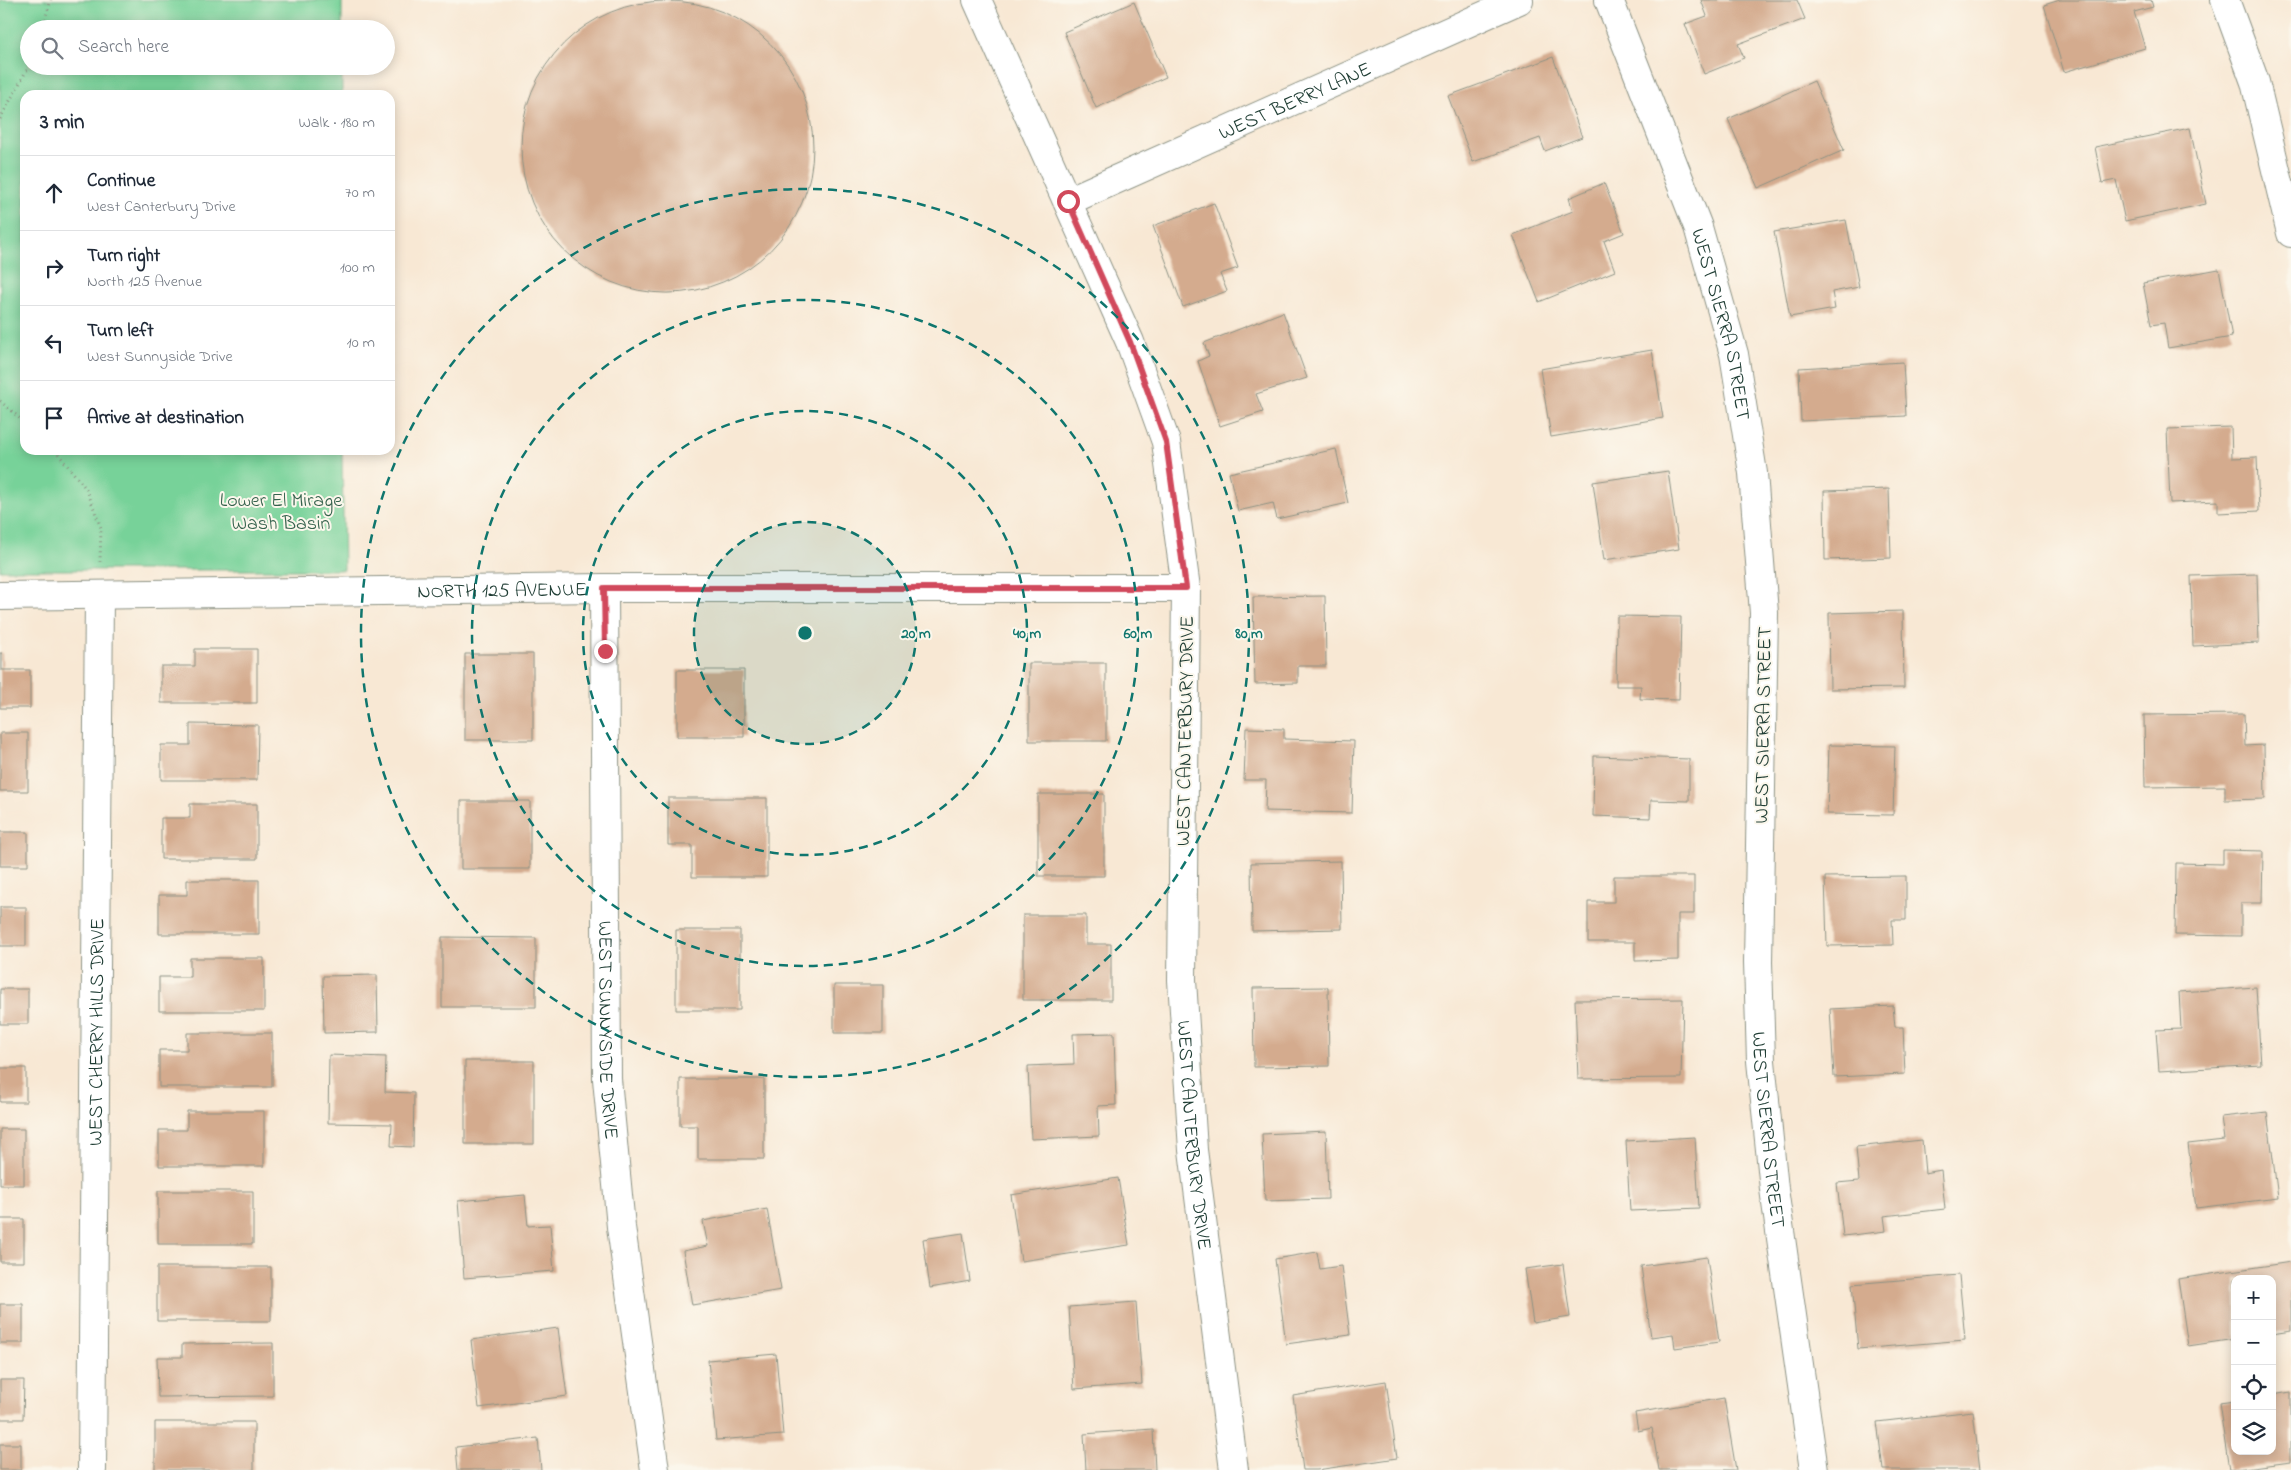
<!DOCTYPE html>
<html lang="en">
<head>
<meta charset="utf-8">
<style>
  :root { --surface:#fff; --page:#f2f2f3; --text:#1f2937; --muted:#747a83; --line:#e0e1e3 }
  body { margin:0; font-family:"Indie Flower",sans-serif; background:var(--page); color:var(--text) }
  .controls { position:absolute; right:15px; bottom:15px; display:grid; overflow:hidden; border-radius:10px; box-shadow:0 2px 12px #0003 }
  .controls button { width:45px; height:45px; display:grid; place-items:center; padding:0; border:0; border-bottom:1px solid var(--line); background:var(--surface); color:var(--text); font:25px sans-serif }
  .stop { position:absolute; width:15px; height:15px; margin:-11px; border:4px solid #d1495b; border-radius:50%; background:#fff }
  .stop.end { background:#d1495b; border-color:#fff; box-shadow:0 1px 5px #0008 }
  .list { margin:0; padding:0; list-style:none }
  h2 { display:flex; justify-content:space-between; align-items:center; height:65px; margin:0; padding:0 20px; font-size:21px }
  h2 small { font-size:16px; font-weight:400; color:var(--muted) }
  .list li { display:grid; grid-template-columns:32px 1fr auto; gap:15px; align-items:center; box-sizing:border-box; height:75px; padding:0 20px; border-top:1px solid var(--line) }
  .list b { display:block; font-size:19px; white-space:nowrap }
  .list p { margin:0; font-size:16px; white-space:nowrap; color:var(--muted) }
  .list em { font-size:16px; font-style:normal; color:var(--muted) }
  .icon { flex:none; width:28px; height:28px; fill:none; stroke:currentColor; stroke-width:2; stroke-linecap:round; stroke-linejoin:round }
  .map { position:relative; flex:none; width:2291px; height:1470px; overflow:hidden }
  .search { position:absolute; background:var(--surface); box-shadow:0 2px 12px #0003; left:20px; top:20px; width:375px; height:55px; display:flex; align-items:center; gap:12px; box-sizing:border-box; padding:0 18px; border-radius:28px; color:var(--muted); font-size:19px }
  .panel { position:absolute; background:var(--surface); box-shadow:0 2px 12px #0003; left:20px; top:90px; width:375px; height:365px; border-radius:15px }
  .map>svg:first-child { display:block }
  .green { fill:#77d299; stroke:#4b8866 }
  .building { fill:#d4ab8e }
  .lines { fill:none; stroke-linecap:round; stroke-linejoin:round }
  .minor-casing { stroke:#8c9284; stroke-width:30 }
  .path { stroke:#8c9284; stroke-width:3; stroke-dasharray:1 4; stroke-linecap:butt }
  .minor { stroke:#fff; stroke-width:28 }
  .route { stroke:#d1495b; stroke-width:6 }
  .ring { fill:none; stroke:#0f766e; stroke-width:2.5; stroke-dasharray:9 6 }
  .labels { text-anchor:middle; stroke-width:4; stroke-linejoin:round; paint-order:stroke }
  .street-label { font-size:20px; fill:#1f3d34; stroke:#fbf7ec }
  .park-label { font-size:20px; fill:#35624d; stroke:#fbf7ec }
  .centre { fill:#0f766e; stroke:#fbf7ec; stroke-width:2.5 }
  .ring-label { font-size:15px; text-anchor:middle; font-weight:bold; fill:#0f766e; stroke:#fbf7ec; stroke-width:4; stroke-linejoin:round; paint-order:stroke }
</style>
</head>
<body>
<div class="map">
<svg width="2291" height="1470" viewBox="0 0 2291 1470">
  <rect width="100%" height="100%" fill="#fbf7ec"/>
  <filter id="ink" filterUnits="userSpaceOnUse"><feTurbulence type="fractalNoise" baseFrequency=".02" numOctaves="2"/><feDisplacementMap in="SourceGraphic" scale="10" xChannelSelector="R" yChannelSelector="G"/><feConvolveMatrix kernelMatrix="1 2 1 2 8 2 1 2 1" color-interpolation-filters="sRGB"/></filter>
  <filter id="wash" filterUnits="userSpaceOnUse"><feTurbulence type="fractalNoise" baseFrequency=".0096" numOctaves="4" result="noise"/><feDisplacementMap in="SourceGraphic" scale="20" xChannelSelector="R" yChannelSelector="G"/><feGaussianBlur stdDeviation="1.12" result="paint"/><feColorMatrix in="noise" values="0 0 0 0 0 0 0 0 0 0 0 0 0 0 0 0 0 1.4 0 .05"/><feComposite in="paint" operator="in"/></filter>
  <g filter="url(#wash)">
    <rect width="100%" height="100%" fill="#f8e8d4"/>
    <path class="green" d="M0 0H342V29H29V66H342V95H25V450H342L344 570H0Z"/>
    <g id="blocks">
      <path class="building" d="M1701 0H1797L1805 19 1738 44 1744 58 1704 74 1685 24 1707 16Z
        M2060 0H2151L2153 7 2134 12 2145 48 2064 72 2044 5Z
        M521 147a146 146 0 1 1 292 0a146 146 0 1 1-292 0Z
        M1134 2 1166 77 1096 108 1064 32Z
        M1553 57 1582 137 1545 151 1540 138 1473 162 1448 96Z
        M1814 81 1844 150 1758 188 1728 119Z
        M2190 128 2206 204 2125 221 2116 180 2102 183 2095 147Z
        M1604 183 1624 233 1604 241 1615 271 1539 302 1513 235 1573 211 1569 198Z
        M1214 203 1238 268 1220 274 1227 291 1183 307 1153 226Z
        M1846 220 1859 287 1832 292 1835 309 1790 317 1774 232Z
        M2219 269 2232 337 2168 348 2164 323 2151 325 2143 283Z
        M1283 312 1307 378 1256 394 1263 412 1220 426 1198 361 1209 356 1204 343Z
        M1652 350 1663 418 1551 437 1540 369Z
        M1903 362 1906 416 1801 421 1799 368Z
        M2231 427 2232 458 2257 457 2259 511 2218 513V501L2170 503 2167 429Z
        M1336 449 1348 503 1277 519 1273 503 1238 511 1229 473Z
        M1668 471 1679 549 1604 560 1593 482Z
        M1889 489 1891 558 1825 560 1824 491Z
        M2257 574 2259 643 2193 646 2191 576Z
        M1325 596 1326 666H1298V683L1255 684 1253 597Z
        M1903 611 1904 688 1830 689 1829 613Z
        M1617 616 1681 617 1679 700 1640 699 1641 686H1616Z
        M195 649H257V703H161V666H195Z
        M0 653H2V670H30V708H0Z
        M465 654H533V740H465Z
        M1029 663H1106V741H1029Z
        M677 670H744V737H677Z
        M2244 714 2245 746 2264 745 2265 799 2225 800V786L2145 787 2144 715Z
        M190 724 258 725 257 780H161V745H190Z
        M1246 728 1284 729V739L1354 741 1352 813 1265 811 1266 780H1244Z
        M0 733H28V791H0Z
        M1829 745 1895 746 1893 815 1827 814Z
        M1594 756 1689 759V801L1651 800 1650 818 1593 816Z
        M1038 794H1104V876H1038Z
        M668 798H767V877H692V845H668Z
        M461 801H530V869H461Z
        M190 804H257V859H161V818H190Z
        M0 832H28V866H0Z
        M2223 850 2263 851 2262 903H2241V936L2175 935 2176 863 2223 864Z
        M1341 861 1342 929 1252 931 1251 863Z
        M1614 876H1694V914H1678V960L1635 961V942H1588V902H1614Z
        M1906 876V920H1892L1893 945 1827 946 1825 877Z
        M187 880H259V934H159V895H187Z
        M0 907H26V946H0Z
        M1023 915H1086V944H1111V1000H1023Z
        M676 930H740V1010H676Z
        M442 937 536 938V1007H442Z
        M190 958H264V1011H159V977H190Z
        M377 975 378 1032 324 1033 323 976Z
        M834 985H883V1033H834Z
        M1328 987 1329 1066 1254 1067 1253 988Z
        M2256 987 2261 1065 2159 1071 2156 1030 2181 1029 2179 992Z
        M0 989H28V1024H0Z
        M1683 999 1681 1078 1578 1079 1575 1000Z
        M1893 1006 1895 1027H1903L1905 1074 1834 1077 1830 1009Z
        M187 1033H272V1087H159V1050H187Z
        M1114 1033 1116 1105 1098 1106 1099 1136 1031 1139 1028 1066 1074 1064 1073 1034Z
        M329 1055 386 1057 385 1092 414 1093 413 1147 391 1146 392 1124 328 1123Z
        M465 1061H534V1144H465Z
        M0 1068H26V1102H0Z
        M680 1079H764V1159H698V1126H680Z
        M187 1111H264V1166H159V1130H187Z
        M2267 1112 2278 1198 2196 1208 2188 1144 2224 1140 2221 1117Z
        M0 1129H24V1185H0Z
        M1326 1131 1328 1199 1265 1201 1262 1134Z
        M1695 1137 1699 1208 1630 1211 1626 1141Z
        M1922 1140 1925 1173 1941 1170 1945 1209 1884 1216 1886 1231 1843 1236 1837 1183 1859 1181 1856 1147Z
        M1118 1178 1129 1245 1021 1261 1011 1195Z
        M158 1191H253V1244H158Z
        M525 1195 528 1226 550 1225 554 1271 464 1278 458 1201Z
        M767 1209 781 1290 692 1305 683 1251 708 1246 703 1221Z
        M0 1219H24V1262H0Z
        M963 1233 970 1281 930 1288 923 1239Z
        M1317 1252 1320 1269 1341 1266 1350 1335 1286 1344 1275 1259Z
        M1707 1257 1719 1342 1675 1348 1673 1334 1651 1337 1641 1266Z
        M2291 1262V1331L2272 1334V1279H2235V1339L2188 1346 2178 1279Z
        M1563 1264 1570 1317 1533 1323 1525 1269Z
        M157 1267H271V1321H157Z
        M1959 1275 1965 1340 1858 1349 1852 1284Z
        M1136 1302 1142 1384 1074 1389 1069 1307Z
        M0 1304H23V1343H0Z
        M558 1328 567 1396 479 1408 471 1340Z
        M273 1343V1396L158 1397 157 1357H182V1344Z
        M776 1354 783 1435 716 1440 708 1360Z
        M0 1380H24L23 1419H0Z
        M1386 1381 1397 1458 1317 1470H1303L1293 1396Z
        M2291 1392V1462L2229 1470 2219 1403 2235 1401V1451H2272V1395Z
        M1724 1398 1736 1470H1659L1652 1428 1638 1431 1635 1413Z
        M1973 1411 1980 1470H1883L1877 1422Z
        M155 1422H254V1470H155Z
        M1153 1429 1155 1470H1086L1084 1434Z
        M538 1438 541 1470H458L456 1447Z
        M0 1444H21V1470H0Z"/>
    </g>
  </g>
  <g filter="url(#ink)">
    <use href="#blocks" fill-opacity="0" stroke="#8c9284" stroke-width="1"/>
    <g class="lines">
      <g class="minor-casing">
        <g id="minor">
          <path id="s1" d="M977 0 1130 342 1166 442 1186 588 1182 980 1193 1150 1234 1470"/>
          <path id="s2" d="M1609 0 1698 227 1734 354 1753 473 1764 613 1758 962 1761 1061 1774 1189 1814 1470"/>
          <path d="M2225 0 2255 82 2291 233"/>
          <path id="s3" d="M1068 201 1519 0"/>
          <path id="s4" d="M604 588 607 1079 621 1227 655 1470"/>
          <path id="s5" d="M0 596 604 588H1186"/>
          <path id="s6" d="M92 1470 99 595"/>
        </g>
      </g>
      <path class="path" d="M42 29 51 0
        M0 119 29 66
        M0 401 25 423
        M55 450 87 490 101 528 100 562"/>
      <use href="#minor" class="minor"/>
    </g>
  </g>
  <g class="lines" filter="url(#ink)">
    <path class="route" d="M605 651 604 588H1186L1166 442 1130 342 1068 201"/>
  </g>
  <circle cx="805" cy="633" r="111" fill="#0f766e" fill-opacity=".12"/>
  <g class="ring">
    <circle cx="805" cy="633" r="111"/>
    <circle cx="805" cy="633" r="222"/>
    <circle cx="805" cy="633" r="333"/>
    <circle cx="805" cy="633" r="444"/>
  </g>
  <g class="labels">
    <g class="street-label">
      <text dy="7" stroke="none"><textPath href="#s3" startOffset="248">WEST BERRY LANE</textPath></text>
      <text dy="7" stroke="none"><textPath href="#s2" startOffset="344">WEST SIERRA STREET</textPath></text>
      <text dy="7" stroke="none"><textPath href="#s5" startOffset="502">NORTH 125 AVENUE</textPath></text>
      <text transform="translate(1762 725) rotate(-89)" y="7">WEST SIERRA STREET</text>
      <text transform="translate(1184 731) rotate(-89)" y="7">WEST CANTERBURY DRIVE</text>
      <text dy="7" stroke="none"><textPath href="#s4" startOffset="442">WEST SUNNYSIDE DRIVE</textPath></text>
      <text dy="7" stroke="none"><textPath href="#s6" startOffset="438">WEST CHERRY HILLS DRIVE</textPath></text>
      <text dy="7" stroke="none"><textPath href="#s2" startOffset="1154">WEST SIERRA STREET</textPath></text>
      <text dy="7" stroke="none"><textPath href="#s1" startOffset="1176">WEST CANTERBURY DRIVE</textPath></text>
    </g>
    <g class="park-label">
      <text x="281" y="506">Lower El Mirage<tspan x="281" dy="23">Wash Basin</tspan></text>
    </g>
  </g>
  <circle cx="805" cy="633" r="8" class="centre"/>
  <g class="ring-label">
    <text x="916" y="638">20 m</text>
    <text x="1027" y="638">40 m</text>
    <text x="1138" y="638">60 m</text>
    <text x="1249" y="638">80 m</text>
  </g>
</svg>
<div class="controls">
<button>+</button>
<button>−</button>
<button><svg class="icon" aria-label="locate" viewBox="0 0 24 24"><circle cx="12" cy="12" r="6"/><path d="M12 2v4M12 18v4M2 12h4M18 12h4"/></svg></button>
<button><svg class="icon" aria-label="layers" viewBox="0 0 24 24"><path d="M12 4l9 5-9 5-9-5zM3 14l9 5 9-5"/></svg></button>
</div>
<div class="stop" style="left:1068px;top:201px"></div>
<div class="stop end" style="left:605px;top:651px"></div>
<div class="search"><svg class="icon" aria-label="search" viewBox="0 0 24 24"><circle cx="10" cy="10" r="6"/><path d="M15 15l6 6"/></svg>Search here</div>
<section class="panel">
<h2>3 min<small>Walk · 180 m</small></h2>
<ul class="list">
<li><svg class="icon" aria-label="ahead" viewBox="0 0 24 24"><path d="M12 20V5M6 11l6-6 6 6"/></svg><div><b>Continue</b><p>West Canterbury Drive</p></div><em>70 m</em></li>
<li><svg class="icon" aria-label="right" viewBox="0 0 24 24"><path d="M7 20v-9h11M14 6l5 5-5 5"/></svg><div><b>Turn right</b><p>North 125 Avenue</p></div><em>100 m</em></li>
<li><svg class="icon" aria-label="left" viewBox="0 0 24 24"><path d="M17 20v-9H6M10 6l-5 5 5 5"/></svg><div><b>Turn left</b><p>West Sunnyside Drive</p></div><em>10 m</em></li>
<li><svg class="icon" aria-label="arrive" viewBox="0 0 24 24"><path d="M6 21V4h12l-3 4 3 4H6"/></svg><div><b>Arrive at destination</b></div></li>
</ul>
</section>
</div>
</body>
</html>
